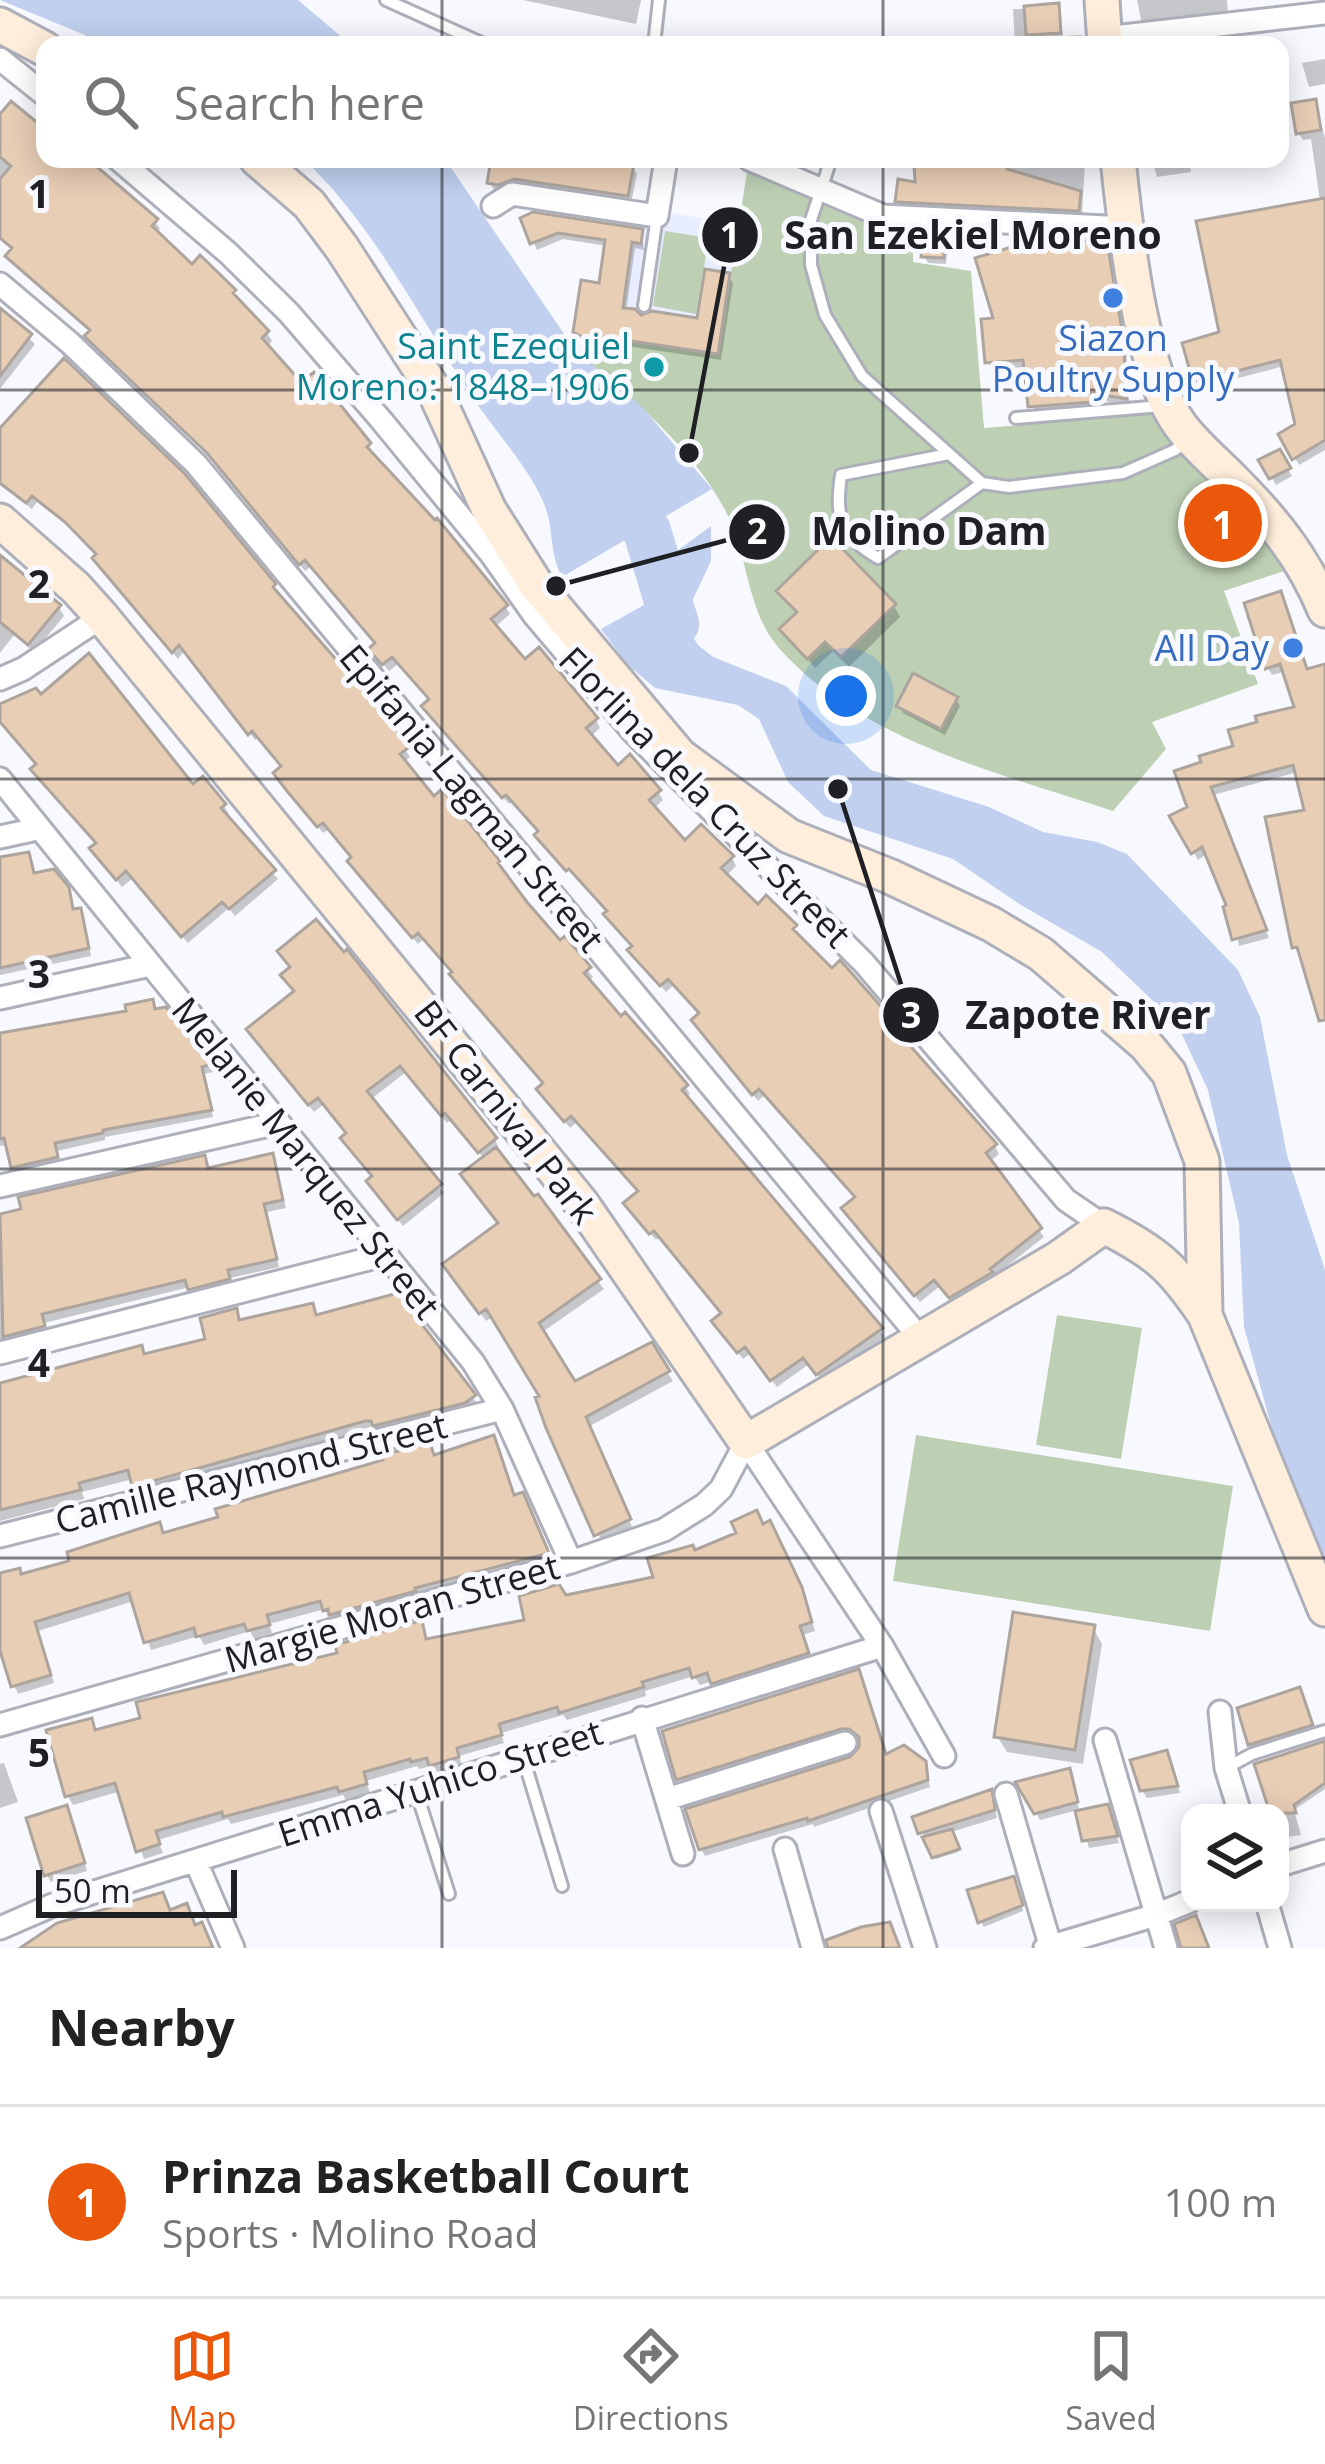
<!DOCTYPE html>
<html lang="en">
<head>
<meta charset="utf-8">
<style>
  :root { --surface:#fff; --page:#f6f6f6; --text:#222; --muted:#767676; --line:#e0e0e0; --accent:#ea580c }
  body { margin:0; font-family:"Open Sans",sans-serif; background:var(--page); color:var(--text) }
  .controls { position:absolute; right:36px; bottom:36px; display:grid; overflow:hidden; border-radius:24px; box-shadow:0 6px 30px #0003 }
  .controls button { width:108px; height:108px; display:grid; place-items:center; padding:0; border:0; border-bottom:3px solid var(--line); background:var(--surface); color:var(--text); font:60px sans-serif }
  .scale { position:absolute; left:36px; bottom:30px; width:201px; box-sizing:border-box; padding-left:12px; border:6px solid #1f2024; border-top:0; font-size:33px; line-height:42px; white-space:nowrap; color:#1f2024; -webkit-text-stroke:9px #f8f9fe; paint-order:stroke }
  .you { position:absolute; left:846px; top:696px; width:42px; height:42px; margin:-30px; border:9px solid #fff; border-radius:50%; background:#1a73e8; box-shadow:0 0 0 18px #1a73e833 }
  .badge { display:grid; place-items:center; width:78px; height:78px; border-radius:50%; background:var(--accent); color:#fff; font-size:39px; font-weight:700 }
  .pin { position:absolute; translate:-50% -50%; border:6px solid #fff; box-shadow:0 3px 12px #0006 }
  .list { margin:0; padding:0; list-style:none }
  h2 { display:flex; justify-content:space-between; align-items:center; height:156px; margin:0; padding:0 48px; font-size:51px }
  h2 small { font-size:39px; font-weight:400; color:var(--muted) }
  .list li { display:grid; grid-template-columns:78px 1fr auto; gap:36px; align-items:center; box-sizing:border-box; height:192px; padding:0 48px; border-top:3px solid var(--line) }
  .list b { display:block; font-size:45px; white-space:nowrap }
  .list p { margin:0; font-size:39px; white-space:nowrap; color:var(--muted) }
  .list em { font-size:39px; font-style:normal; color:var(--muted) }
  .icon { flex:none; width:66px; height:66px; fill:none; stroke:currentColor; stroke-width:2; stroke-linecap:round; stroke-linejoin:round }
  .map { position:relative; flex:none; width:1325px; height:1948px; overflow:hidden }
  .search { position:absolute; background:var(--surface); box-shadow:0 6px 30px #0003; left:36px; right:36px; top:36px; height:132px; display:flex; align-items:center; gap:30px; box-sizing:border-box; padding:0 42px; border-radius:24px; color:var(--muted); font-size:45px }
  .sheet { height:348px; background:var(--surface) }
  nav { display:flex; justify-content:space-around; align-items:center; box-sizing:border-box; height:168px; border-top:3px solid var(--line); background:var(--surface); font-size:33px; color:var(--muted) }
  nav a { display:grid; justify-items:center; gap:6px }
  nav .on { color:var(--accent) }
  .map>svg:first-child { display:block }
  .built { fill:#e8edff }
  .green { fill:#bdd0b4 }
  .water { fill:#c0d0ee }
  .shadow { fill:#0003 }
  .lines { fill:none; stroke-linecap:round; stroke-linejoin:round }
  .river { stroke:#c0d0ee; stroke-width:48 }
  .building { fill:#e9ceb6; stroke:#ada59d; stroke-width:3 }
  .lane-casing { stroke:#adb0ba; stroke-width:16 }
  .street-casing { stroke:#adb0ba; stroke-width:27 }
  .secondary-casing { stroke:#adb0ba; stroke-width:39 }
  .lane { stroke:#fff; stroke-width:10 }
  .street { stroke:#fff; stroke-width:21 }
  .secondary { stroke:#ffeedb; stroke-width:33 }
  .grid { fill:none; stroke:#1f2024; stroke-width:3; stroke-opacity:0.55 }
  .shop-dot { fill:#3f7fe0; stroke:#f8f9fe; stroke-width:4.5 }
  .culture-dot { fill:#0f9aa8; stroke:#f8f9fe; stroke-width:4.5 }
  .labels { text-anchor:middle; stroke-width:10; stroke-linejoin:round; paint-order:stroke }
  .shop-label { font-size:36px; fill:#366cbe; stroke:#f8f9fe }
  .culture-label { font-size:36px; fill:#0d838f; stroke:#f8f9fe; text-anchor:end }
  .street-label { font-size:36px; fill:#1f2024; stroke:#f8f9fe }
  .grid-label { font-size:39px; text-anchor:middle; font-weight:bold; fill:#1f2024; stroke:#f8f9fe; stroke-width:10; stroke-linejoin:round; paint-order:stroke }
  .leader { fill:none; stroke:#1f2024; stroke-width:4.5 }
  .callout-dot { fill:#1f2024; stroke:#f8f9fe; stroke-width:4.5 }
  .mark-label { font-size:36px; text-anchor:middle; font-weight:bold; fill:#fff }
  .callout-label { font-size:39px; text-anchor:middle; font-weight:bold; fill:#1f2024; stroke:#f8f9fe; stroke-width:10; stroke-linejoin:round; paint-order:stroke }
</style>
</head>
<body>
<div class="map">
<svg width="1325" height="1948" viewBox="0 0 1325 1948">
  <rect width="100%" height="100%" fill="#f8f9fe"/>
  <path class="built" d="M663 212 739 224 718 354 592 335 608 218Z"/>
  <path class="green" d="M748 166 913 224V262L971 271 984 428 1162 413 1293 568 1224 591 1258 684 1152 722 1166 749 1113 811C998 772 861 742 778 647 748 612 748 559 729 518 696 449 632 399 575 350L587 335 718 354Z
    M665 231 709 238 696 314 653 306Z
    M1057 1315 1142 1328 1121 1459 1036 1445Z
    M916 1435 1233 1486 1210 1631 893 1581Z"/>
  <path class="water" d="M0 0H298L351 45H109Z
    M303 159H445L575 350 643 408 712 489 562 577C548 551 555 526 542 499 524 461 492 428 469 392 420 318 368 217 303 159Z
    M711 526V561L686 614 689 630 698 645 713 657 786 686 871 770 989 807 1043 832 1097 842 1127 854 1238 970 1260 1017 1287 1155 1325 1270V1565L1274 1436 1244 1327 1239 1223 1208 1090 1177 1024 1102 952 1021 905 953 859 824 816 788 782 759 719 738 705 655 688 628 665 601 629 651 601 640 578Z"/>
  <path class="shadow" d="M523 0H641L636 24Z
    M1137 0H1227L1228 16 1142 24Z
    M1057 8 1063 36 1081 35 1086 45H1015L1013 9Z
    M1325 59V84L1309 87 1302 63Z
    M1315 103 1325 138V450L1299 465 1282 435 1299 425 1284 366 1200 388 1196 380 1222 334 1320 201 1311 139 1303 140 1298 133Z
    M0 119 45 133V159H83L155 221 160 229 156 234 192 268 234 291 236 301 267 333 272 341 266 347 300 387 369 445 373 453 370 455 505 606 510 614 494 628 524 663 538 651 596 720 600 728 590 737 618 769 658 792 663 800 653 809 684 844 732 858 736 866 725 877 758 908 794 927 797 937 898 1031 995 1146 999 1154 989 1162 1044 1237 992 1278 995 1282 956 1305 940 1286 920 1302 849 1217 858 1199 765 1095 758 1101 699 1029 701 1015 674 985 666 992 636 958 634 948 609 912 542 843 540 833 513 801 509 804 429 714 431 701 399 663 389 671 377 657 378 645 312 566 305 571 216 463 127 377 122 369 129 361 14 265 9 256 14 251 0 239Z
    M494 159H569L633 167 637 174 631 203 494 190 490 183Z
    M932 159H1085L1082 217 902 208 898 201 919 185 933 167Z
    M1152 159H1189L1191 172 1157 177Z
    M524 219 641 232 644 250 635 248 626 311 641 319 700 321 728 276 733 283 721 360 606 343 603 351 581 340 577 332 601 286 607 246 563 239 537 250Z
    M944 237 948 244 946 264 928 263 924 256Z
    M1105 245 1126 346 1129 405 1093 399 1094 409 1035 414 1027 367 992 369 988 362 997 321Z
    M0 311 35 344 0 389Z
    M0 432 274 586 391 728 410 757 403 763 434 800 498 862 559 944 564 940 593 977 587 982 685 1086 690 1094 685 1098 885 1337 822 1381 809 1364 777 1387 751 1353 743 1359 719 1329 724 1314 660 1236 656 1240 631 1211 640 1192 577 1122 570 1128 544 1097 546 1085 425 938 418 944 355 869 354 859 329 829 323 833 281 781 284 767 259 737 255 740 185 650 178 659 100 567 99 556 73 530 37 502 32 509 0 485Z
    M1279 453 1292 476 1276 485 1263 462Z
    M0 559 59 607 64 616 34 652 14 635 0 653Z
    M780 592 894 606 900 617 849 667 833 651 815 668 783 629 798 615Z
    M1248 605 1307 672 1325 667V1013L1295 947 1308 812 1298 772 1213 795 1269 938 1239 946 1231 908 1208 853 1198 860 1174 818 1191 808 1236 748 1297 709 1286 671 1272 675 1268 668Z
    M956 699 960 706 945 735 903 713 899 706Z
    M0 707 193 788 202 780 224 806 229 814 225 817 278 879 235 916 229 908 188 943 133 878 122 887 98 857V845L0 720Z
    M28 855 35 876 66 889 74 912 79 911 84 918 91 956 0 975V860Z
    M346 954 495 1140 499 1148 495 1151 604 1289 541 1333 574 1385 651 1346 673 1381 588 1427 633 1529 602 1543 543 1397 494 1316 486 1321 451 1274 501 1225 484 1159 452 1119 447 1123 406 1072 370 1100 444 1193 403 1226 374 1190V1178L349 1135 324 1104 314 1112 255 1038Z
    M152 1002 156 1009 165 1011 213 1072 204 1074 213 1117 105 1137V1140L57 1151 60 1165 18 1174 9 1145 0 1146V1036L130 1013Z
    M271 1157 286 1208 267 1212 279 1267 230 1278 232 1287 195 1296 190 1287 44 1323 47 1334 0 1349V1216L203 1158 209 1171Z
    M312 1307 318 1318 473 1397 478 1406 381 1434 378 1429H372L271 1455 272 1459 140 1495 133 1479 82 1492 84 1499 0 1521V1386L208 1341 235 1312 242 1323Z
    M434 1458 527 1504 551 1562 337 1623 325 1609 269 1624 272 1633 254 1639 250 1631 204 1645 199 1636 151 1650 134 1601 38 1631 54 1683 18 1694 14 1685 0 1640V1576L21 1577Z
    M763 1527 773 1533 805 1598 815 1631 802 1635 811 1662 718 1691 713 1681 700 1685 694 1676 645 1691 646 1696 567 1720 563 1715 501 1733 504 1743 459 1756 462 1765 436 1773 432 1766 419 1769 417 1766 366 1781 370 1793 346 1800 343 1795 231 1824 228 1819 158 1840 163 1853 144 1859 121 1791 73 1805 68 1796 90 1721 96 1733 341 1655 421 1624 427 1642 527 1622 565 1598 656 1580 695 1553Z
    M1093 1628 1102 1644 1083 1764 1007 1752 997 1736Z
    M858 1672 887 1757 924 1763 930 1787 814 1827 813 1824 705 1856 701 1849 851 1760 863 1746 860 1738 846 1735 683 1786 665 1733Z
    M1302 1697 1315 1732 1255 1751 1251 1744Z
    M1325 1743V1789L1294 1810 1301 1835 1280 1838V1813H1270L1258 1766Z
    M1170 1761 1180 1793 1147 1798 1142 1790Z
    M4 1763 18 1802 0 1808V1764Z
    M1069 1772 1080 1813 1111 1815 1119 1843 1089 1848 1078 1810 1040 1820 1033 1807Z
    M991 1792 997 1818 951 1832 958 1852 936 1859 916 1819Z
    M70 1816 87 1871 51 1882 47 1875Z
    M1016 1884 1023 1911 984 1927 981 1922Z"/>
  <g class="lines">
    <path class="river" d="M608 476 647 531 675 624"/>
  </g>
  <path class="building" d="M1059 3 1061 33 1026 35 1024 6Z
    M1316 99 1321 130 1296 134 1291 103Z
    M11 101 45 129V159H88L158 219 152 226 192 264 200 255 236 290 233 293 269 331 262 338 301 382 314 372 371 443 367 447 435 520 437 518 508 605 491 619 525 659 539 647 598 718 586 728 618 765 630 754 661 790 649 800 685 840 701 824 734 856 721 868 758 904 766 895 797 925 793 929 832 968 840 960 901 1029 898 1032 997 1144 986 1153 1042 1228 990 1269 993 1272 949 1298 934 1280 914 1296 841 1208 855 1197 759 1089 752 1095 691 1020 699 1013 668 979 660 986 627 950 632 946 603 914 607 911 569 869 566 871 534 835 538 831 506 795 502 798 421 706 429 699 392 657 382 665 368 649 375 643 305 560 299 565 207 453 84 336 90 330 5 256 12 248 0 238V179L11 166 0 157V114Z
    M491 159H607L634 164 628 196 514 179 498 185 487 183Z
    M929 159H1006L1007 169 1081 191 1079 211 895 202 898 179 915 182 914 165 930 164Z
    M1325 198V440L1292 460 1278 434 1295 424 1280 360 1193 382 1182 343 1219 332 1196 221Z
    M533 212 643 229 641 244 632 242 623 308 635 309 641 315 652 311 697 318 705 269 730 273 718 354 603 337 599 345 573 332 581 280 599 283 605 240 558 233 530 244 520 218Z
    M923 233 945 234 944 258 921 257Z
    M1038 239 1107 242 1123 336 1127 399 1091 393 1092 402 1028 407 1023 360 985 363 981 319 993 318 975 258Z
    M0 308 32 334 0 376Z
    M64 358 185 474 276 584 273 587 394 726 408 748 400 754 434 796 442 789 500 861 498 863 527 902 560 940 565 936 591 967 584 973 621 1016 625 1012 656 1047 688 1085 682 1090 883 1328 816 1375 803 1358 770 1381 745 1347 737 1353 711 1321 721 1313 654 1231 649 1234 623 1203 638 1191 571 1116 564 1122 536 1089 543 1083 449 974 452 972 418 933 412 938 347 861 351 857 323 823 317 827 287 791 273 773 281 766 252 731 248 735 179 645 172 653 92 558 96 554 65 522 32 496 26 503 0 483V428Z
    M1280 449 1291 468 1269 479 1258 460Z
    M831 537 896 604 841 657 825 642 807 659 779 629 797 612 776 591Z
    M0 555 61 605 28 645 0 622Z
    M1281 591 1307 669 1325 664V1020L1319 1021 1297 947 1292 948 1265 817 1304 810 1293 765 1211 787 1267 930 1232 940 1223 907 1226 905 1202 847 1191 854 1169 816 1187 807 1174 771 1201 762 1199 756 1233 746 1228 730 1257 722 1255 716 1294 707 1280 664 1265 669 1244 603Z
    M89 653 193 784 203 776 226 804 221 808 276 870 229 909 222 902 181 937 126 871 116 880 89 848 96 843 30 769 36 764 0 722V704L36 688 41 694Z
    M913 673 958 697 941 729 896 706Z
    M29 852 34 873 54 869 69 887 73 909 81 908 89 948 0 968V857Z
    M316 919 344 952 347 949 497 1138 478 1153 445 1113 441 1116 400 1066 367 1091 442 1184 397 1220 366 1181 372 1176 340 1138 346 1133 318 1098 308 1105 246 1029 294 991 280 975 290 967 277 951Z
    M153 999 155 1009 166 1007 212 1064 202 1067 212 1110 103 1130V1133L55 1143 58 1157 11 1168 4 1138 0 1139V1033L126 1011 125 1005Z
    M496 1147 534 1196 538 1194 601 1279 539 1323 575 1381 652 1342 670 1371 586 1417 631 1519 594 1536 546 1428 535 1397 539 1396 486 1309 479 1314 442 1264 498 1223 460 1174Z
    M273 1153 283 1200 264 1204 277 1259 228 1270 230 1279 188 1290 185 1280 42 1314 45 1326 3 1337 0 1214 21 1209 18 1197 205 1155 208 1168Z
    M398 1293 476 1395 465 1403 373 1426 371 1421H365L132 1487 128 1470 79 1483 81 1490 0 1510V1383L142 1345 144 1354 205 1339 200 1318 237 1308 239 1320 313 1303 316 1315Z
    M494 1435 514 1495 523 1492 549 1553 415 1588 416 1591 329 1615 328 1609 323 1611 320 1601 267 1615 270 1625 247 1631 244 1624 196 1637 194 1628 144 1643 129 1593 35 1622 51 1675 11 1687 0 1651V1573L20 1568 21 1574 69 1561 67 1552 160 1522 163 1533 218 1517 215 1509 383 1460 382 1455 430 1443 434 1455Z
    M757 1510 763 1524 770 1520 802 1587 812 1622 800 1626 809 1653 711 1684 707 1673 692 1678 689 1668 642 1682 644 1687 559 1713 557 1707 499 1724 502 1735 457 1748 459 1757 429 1766 427 1758 411 1762 410 1759 364 1772 367 1784 339 1792 337 1787 223 1817 222 1812 156 1831 160 1844 136 1852 115 1783 65 1797 46 1730 92 1718 95 1730 140 1718 136 1702 337 1653 335 1645 422 1620 426 1639 524 1620 519 1596 559 1584 566 1595 653 1577 647 1558 693 1545 695 1550 736 1533 731 1522Z
    M1013 1612 1095 1625 1075 1750 994 1737Z
    M859 1669 886 1754 904 1745 926 1761 928 1780 808 1821 807 1818 699 1850 685 1809 850 1757 859 1747V1737L849 1729H841L676 1780 662 1731Z
    M1300 1687 1313 1725 1248 1745 1237 1708Z
    M1325 1741V1783L1294 1805 1296 1813H1270L1254 1764Z
    M1167 1750 1178 1786 1140 1791 1130 1760Z
    M1070 1768 1078 1802 1034 1814 1015 1782Z
    M992 1789 995 1810 918 1834 912 1817Z
    M1108 1804 1118 1836 1082 1841 1075 1811Z
    M67 1805 85 1863 44 1876 26 1818Z
    M952 1829 960 1849 932 1858 922 1837Z
    M1014 1876 1023 1905 978 1923 967 1890Z
    M163 1892 170 1910 187 1903 195 1925 202 1922 213 1948H20L57 1923Z
    M1196 1915 1209 1948H1181L1174 1924Z
    M890 1922 900 1948H828L826 1940 861 1927Z"/>
  <g class="lines">
    <g class="lane-casing">
      <path id="lane" d="M386 0 486 45
        M654 45 659 0
        M831 159 811 220V265L825 315 862 376 982 483 1009 487 1123 473 1175 450 1187 439
        M644 306 657 216
        M1016 418 1162 406
        M949 454 841 475C835 517 839 535 878 558L982 483
        M523 1757 562 1886
        M1226 1768 1252 1754 1325 1731
        M416 1791 449 1894"/>
    </g>
    <g class="street-casing">
      <path id="street" d="M1105 38 1325 13
        M0 59 45 95
        M118 159 228 253 289 313 382 421 491 554 534 615 633 732 864 963 1066 1200 1104 1226
        M749 159 883 216 1126 228
        M493 206 512 194 657 216 666 159
        M0 284 70 343 196 464 919 1337
        M0 679 23 669 102 617
        M0 779 473 1362 502 1409 571 1562
        M0 837 37 829
        M0 998 150 965
        M0 1186 278 1123
        M0 1353 384 1255
        M0 1536 502 1409
        M1220 1712 1226 1768 1240 1813
        M642 1718 683 1854
        M0 1725 571 1562 664 1530 704 1505 721 1489 746 1442 882 1646 944 1756
        M1105 1740 1166 1948
        M1006 1794 1051 1948
        M667 1799 845 1743
        M881 1811 925 1948
        M785 1849 813 1948
        M196 1862 233 1948
        M1280 1865 1325 1851
        M1267 1903 1280 1948
        M0 1928 53 1905 882 1646
        M1045 1948 1156 1915 1190 1901"/>
    </g>
    <g class="secondary-casing">
      <path id="secondary" d="M1102 0 1105 45
        M0 25 45 49
        M257 159 309 204 342 248 435 392 489 510 537 586 680 756 789 836 889 876 991 924 1041 954 1146 1045 1169 1073 1202 1161 1205 1315 1325 1609
        M1118 159C1125 227 1140 371 1180 425 1194 444 1213 460 1230 477 1271 518 1303 556 1325 610
        M0 521 76 588 102 617 582 1204 746 1442 1059 1258 1104 1226C1156 1252 1173 1267 1205 1315"/>
    </g>
    <use href="#lane" class="lane"/>
    <use href="#street" class="street"/>
    <use href="#secondary" class="secondary"/>
  </g>
  <path class="grid" d="M442 0V45M883 0V45M442 159V1948M883 159V1948M0 390H1325M0 779H1325M0 1169H1325M0 1558H1325"/>
  <g class="shop-dot">
    <circle cx="1113" cy="298" r="12"/>
    <circle cx="1293" cy="648" r="12"/>
  </g>
  <circle class="culture-dot" cx="654" cy="367" r="12"/>
  <g class="labels">
    <g class="shop-label">
      <text x="1113" y="351">Siazon<tspan x="1113" dy="41">Poultry Supply</tspan></text>
      <text x="1269" y="661" text-anchor="end">All Day</text>
    </g>
    <g class="culture-label">
      <text x="630" y="359">Saint Ezequiel<tspan x="630" dy="41">Moreno: 1848–1906</tspan></text>
    </g>
    <g class="street-label">
      <text transform="translate(705 797) rotate(46)" y="13">Florlina dela Cruz Street</text>
      <text transform="translate(472 798) rotate(50)" y="13">Epifania Lagman Street</text>
      <text transform="translate(506 1112) rotate(52)" y="13">BF Carnival Park</text>
      <text transform="translate(306 1158) rotate(51)" y="13">Melanie Marquez Street</text>
      <text transform="translate(251 1473) rotate(-14)" y="13">Camille Raymond Street</text>
      <text transform="translate(392 1613) rotate(-16)" y="13">Margie Moran Street</text>
      <text transform="translate(440 1783) rotate(-18)" y="13">Emma Yuhico Street</text>
    </g>
  </g>
  <g class="grid-label">
    <text x="39" y="208">1</text>
    <text x="39" y="598">2</text>
    <text x="39" y="988">3</text>
    <text x="39" y="1377">4</text>
    <text x="39" y="1767">5</text>
  </g>
  <path class="leader" d="M689 453L730 235M556 586L757 532M838 789L911 1015"/>
  <g class="callout-dot">
    <circle cx="689" cy="453" r="12"/>
    <circle cx="556" cy="586" r="12"/>
    <circle cx="838" cy="789" r="12"/>
    <circle cx="730" cy="235" r="30"/>
    <circle cx="757" cy="532" r="30"/>
    <circle cx="911" cy="1015" r="30"/>
  </g>
  <g class="mark-label">
    <text x="730" y="248">1</text>
    <text x="757" y="544">2</text>
    <text x="911" y="1028">3</text>
  </g>
  <g class="callout-label">
    <text x="973" y="249">San Ezekiel Moreno</text>
    <text x="929" y="545">Molino Dam</text>
    <text x="1088" y="1029">Zapote River</text>
  </g>
</svg>
<div class="controls">
<button><svg class="icon" aria-label="layers" viewBox="0 0 24 24"><path d="M12 4l9 5-9 5-9-5zM3 14l9 5 9-5"/></svg></button>
</div>
<div class="scale">50 m</div>
<div class="you"></div>
<div class="pin badge" style="left:1223px;top:523px">1</div>
<div class="search"><svg class="icon" aria-label="search" viewBox="0 0 24 24"><circle cx="10" cy="10" r="6"/><path d="M15 15l6 6"/></svg>Search here</div>
</div>
<section class="sheet">
<h2>Nearby<small></small></h2>
<ul class="list">
<li><span class="badge">1</span><div><b>Prinza Basketball Court</b><p>Sports · Molino Road</p></div><em>100 m</em></li>
</ul>
</section>
<nav>
<a class="on"><svg class="icon" aria-label="map" viewBox="0 0 24 24"><path d="M3 6l6-2 6 2 6-2v14l-6 2-6-2-6 2zM9 4v14M15 6v14"/></svg>Map</a>
<a><svg class="icon" aria-label="directions" viewBox="0 0 24 24"><path d="M12 3l9 9-9 9-9-9zM9 14v-3h6M13 9l2 2-2 2"/></svg>Directions</a>
<a><svg class="icon" aria-label="saved" viewBox="0 0 24 24"><path d="M7 4h10v16l-5-4-5 4z"/></svg>Saved</a>
</nav>
</body>
</html>
